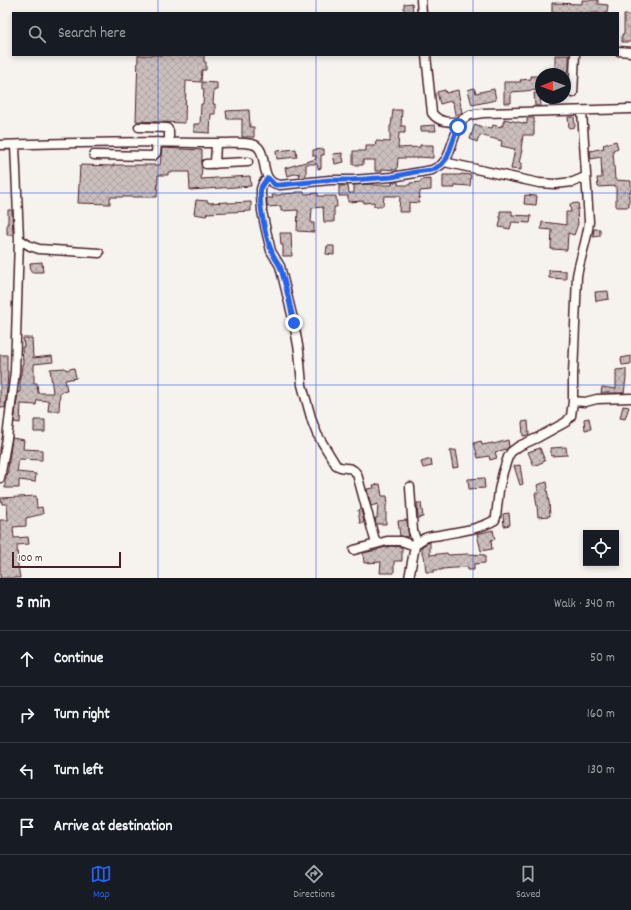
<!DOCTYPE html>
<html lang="en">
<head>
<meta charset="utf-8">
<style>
  :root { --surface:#171b24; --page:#242831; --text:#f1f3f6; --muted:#9ea1a6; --line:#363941; --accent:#2563eb }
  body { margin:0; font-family:Dekko,sans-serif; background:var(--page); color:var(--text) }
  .controls { position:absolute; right:12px; bottom:12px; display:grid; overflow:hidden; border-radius:0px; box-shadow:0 2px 6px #0003 }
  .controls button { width:36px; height:36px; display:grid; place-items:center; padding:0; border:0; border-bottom:1px solid var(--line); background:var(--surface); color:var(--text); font:20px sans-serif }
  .compass { position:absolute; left:535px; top:68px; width:36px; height:36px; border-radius:50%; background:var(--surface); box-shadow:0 2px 6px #0003; rotate:269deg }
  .scale { position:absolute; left:12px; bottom:10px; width:109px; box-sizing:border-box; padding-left:4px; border:2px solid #4a1f2b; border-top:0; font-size:11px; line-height:14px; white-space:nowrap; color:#4a1f2b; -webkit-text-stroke:3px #fdfcf7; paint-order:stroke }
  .stop { position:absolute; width:12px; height:12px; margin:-9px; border:3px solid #2563eb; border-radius:50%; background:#fff }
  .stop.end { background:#2563eb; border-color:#fff; box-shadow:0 1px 4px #0008 }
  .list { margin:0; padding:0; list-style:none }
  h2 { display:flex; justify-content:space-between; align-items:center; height:52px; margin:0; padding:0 16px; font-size:17px }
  h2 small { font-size:13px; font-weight:400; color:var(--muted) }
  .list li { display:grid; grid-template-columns:26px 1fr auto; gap:12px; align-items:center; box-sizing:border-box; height:56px; padding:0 16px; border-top:1px solid var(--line) }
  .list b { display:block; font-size:15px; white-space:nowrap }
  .list em { font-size:13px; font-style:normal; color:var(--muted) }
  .icon { flex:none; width:22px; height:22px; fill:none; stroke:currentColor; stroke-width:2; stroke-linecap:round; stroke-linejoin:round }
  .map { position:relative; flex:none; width:631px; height:578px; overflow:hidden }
  .search { position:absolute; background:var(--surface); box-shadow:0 2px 6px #0003; left:12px; right:12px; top:12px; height:44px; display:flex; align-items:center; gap:10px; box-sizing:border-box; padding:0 14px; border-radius:0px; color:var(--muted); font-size:15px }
  .sheet { height:276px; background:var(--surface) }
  nav { display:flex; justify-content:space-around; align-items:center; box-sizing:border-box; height:56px; border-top:1px solid var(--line); background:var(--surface); font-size:11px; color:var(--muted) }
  nav a { display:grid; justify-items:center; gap:2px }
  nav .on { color:var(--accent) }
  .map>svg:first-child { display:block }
  .building { fill:url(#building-cross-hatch); stroke:#4a1f2b }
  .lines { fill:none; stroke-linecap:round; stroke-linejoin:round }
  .minor-casing { stroke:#4a1f2b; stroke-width:11 }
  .minor { stroke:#fdfcf7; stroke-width:8 }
  .route { stroke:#2563eb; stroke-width:5 }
  .grid { fill:none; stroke:#1d4ed8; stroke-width:1; stroke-opacity:0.55 }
</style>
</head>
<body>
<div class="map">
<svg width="631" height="578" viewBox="0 0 631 578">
  <defs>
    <pattern id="building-cross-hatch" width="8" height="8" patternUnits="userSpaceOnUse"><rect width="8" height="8" fill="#cbbfbe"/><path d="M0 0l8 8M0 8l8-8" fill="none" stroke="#b0a4a3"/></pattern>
  </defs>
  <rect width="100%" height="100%" fill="#f6f3ef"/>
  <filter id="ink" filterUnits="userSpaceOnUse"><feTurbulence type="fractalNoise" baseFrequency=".025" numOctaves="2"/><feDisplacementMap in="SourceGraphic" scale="8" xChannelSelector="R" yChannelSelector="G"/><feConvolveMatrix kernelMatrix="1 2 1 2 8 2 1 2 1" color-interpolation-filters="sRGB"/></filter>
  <g filter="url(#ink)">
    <path class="building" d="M582 0H598V4L608 5 607 13H552V3L582 4Z
      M412 3 413 13H404V4Z
      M624 15H631V42H622V34H624Z
      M138 55H204V62H206V70H202L201 82 186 81 185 123 136 121Z
      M555 55H569V72H555Z
      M531 76H537V90L511 92V103H504V82H521L520 80 531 79Z
      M202 82 217 83V90H214L213 104H215V114H211L210 133 194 132V124H200L201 104H203L204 89H202Z
      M474 88 476 93 494 89 496 100 472 105 468 90Z
      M445 90 446 93 458 90 462 113 455 115 453 102H451V101L440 104 437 92Z
      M534 93H540L541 106H535Z
      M249 110 250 127H254V137H242V119H227L226 111Z
      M393 110H402L401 126H405V133H399L398 148 420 147V145H433V158L418 157V158H398L397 170 382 169V171H375V160H363V165H353V151H366V146H375L376 141 390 142V126H391Z
      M568 117H574L575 127 569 128Z
      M527 118H534V135H523L521 149 522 150 519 163H521V170L511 169 515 149 501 146 502 141 480 135 477 142 470 139 475 124 484 128V127L492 128 493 125 501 127V125L503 126V122H504V119L527 124Z
      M435 125 436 131H421V126Z
      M616 141 618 148 613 150 615 180 631 181V192H629V207H616V186L598 187 597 178H602L601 157 591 159 590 151 604 148 603 145Z
      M162 148 202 150V161L201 164 202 167 201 179 250 176 251 186 190 190 189 172H168V175H158L157 197H110V204L78 203 80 165 113 166V165H160Z
      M296 149 297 157 277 159 276 151Z
      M324 149V155H321V168L318 169 317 164H306V177L300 178 299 173 287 176 285 168 316 159V156H313V150Z
      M342 153 344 162 335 164 333 154Z
      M461 174 471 175 470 186 455 185V188H443V175H461Z
      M431 179V190L420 191 419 203 409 202V212H399L400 196H384L383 206H374V202L364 203V201L348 202V196H339V186H348L349 193H354V185L372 184V185H392V182H398V185H410V183L421 182V180Z
      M296 192H304V194L318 193V196H336L337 207H334V222H324L323 207 312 208 311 223H314V232L297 231 298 210 281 211V206L267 207V198H273L272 195H281V194L296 193Z
      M525 195 537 196 536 205 524 204Z
      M196 200 208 201V203L228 202V203L251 202V211L207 213 206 216 194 214Z
      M578 203 579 209H577L578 224 574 235 568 233 567 250 551 249 552 230 541 229 542 222 560 224 566 225V212H571L570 204Z
      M8 210H12L13 235H7V223H8Z
      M500 211H512V215L531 216 530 223 512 222 510 229 499 227 501 218H500Z
      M594 229H600V236L593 237Z
      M280 233H291L292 256H283V245H281Z
      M327 246H334V255L326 254Z
      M42 262 43 272H31L30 263Z
      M549 270 566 271V279L549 278Z
      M608 291 609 299 596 301 595 292Z
      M23 338H32L33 358 52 356 53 362 34 364V383H37L38 393H53L50 369 65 368 66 370 74 368 76 378 65 380 67 391 60 392 59 411H48L49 401 37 400 36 405 21 404 20 423 14 422 18 392H20V375H21L22 364H23L22 347H24Z
      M0 355H7V371H8L7 388 5 408 0 407Z
      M631 356V364L622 365 621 358Z
      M626 369V378L624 393H601L602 387 616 389V370Z
      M623 406 629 407 625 419 620 418Z
      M589 418 591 429 585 430 584 419Z
      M34 420H45V432H34Z
      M528 421 529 435 523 436 522 422Z
      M12 438 24 440 23 449 42 450V460L19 459 17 472 36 474 35 482 19 480V488H5V480L7 477Z
      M508 440 509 446 507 449 495 452 497 458 490 460 489 456 478 458 474 443 481 441 482 445 493 443 494 444Z
      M566 447 567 455 551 456V448Z
      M540 448 545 461 534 466 528 452Z
      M456 450 459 467 453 468 450 451Z
      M431 459 432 466 423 468 421 462Z
      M520 465 523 484 520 485 514 466Z
      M484 478 485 488 469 489 468 479Z
      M547 482 548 488 547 489 549 502 550 516 538 517 537 506 535 493H539L537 485Z
      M380 484 382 496H387L388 504 386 505V524H376L375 518H377L378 504 371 506 367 489 374 488 373 485Z
      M36 496 37 508 42 507 43 514 26 518V526L13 527 14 538 28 537 29 544 17 545 18 565 20 578H0V520H8L7 504H2L1 498Z
      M417 503H421L423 517 418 518Z
      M361 509 364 523H360L358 510Z
      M509 513 510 525 504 526 503 514Z
      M407 520 408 531 409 537 400 536 398 521Z
      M493 530 495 539 491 540 492 549 481 551 477 534Z
      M430 542V555L447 553 448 555 468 554 485 555V563L474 564V570H468V567L442 569V570H434V572H426L424 555H422V546Z
      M391 546 402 547V561H394V573H380L381 562 364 563 363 553 372 551 378 550V549Z"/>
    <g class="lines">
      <g class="minor-casing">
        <path id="minor" d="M421 0 422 13
          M618 51 631 52
          M426 55 432 113C439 123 450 122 461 122
          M573 93 575 55
          M139 127 167 128 169 131V142
          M0 145C65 143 130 141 195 143 203 143 211 143 219 143 230 143 241 142 252 144 271 148 256 182 280 185L330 180H352L392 177 415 173 432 170 441 165 447 158 458 127 463 119 470 115 483 113 631 109
          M94 155 153 156 156 153 157 142
          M444 162 539 183 555 184 573 182 585 177
          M206 164 248 162
          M215 164 216 143
          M268 178 263 183 261 189V195L262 211 265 226 271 251 280 266 294 323 299 351 302 385 312 421 317 434 336 465C345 471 350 464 357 474L376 544
          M19 239 30 246 39 249 99 253
          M573 401 585 402 597 399 631 398
          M0 478 7 438 15 371 19 239 15 145
          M410 487 413 531 417 543
          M354 550 387 541H401L415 546
          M409 578 415 546C418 542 421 540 425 538 429 536 435 536 440 535 459 531 478 530 495 520L496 517 499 490 503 472 508 457 511 452 519 446 537 438 566 422 571 416 573 401V375L577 276C580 258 587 241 589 222L582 111"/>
      </g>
      <use href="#minor" class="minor"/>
    </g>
  </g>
  <g class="lines" filter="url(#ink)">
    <path class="route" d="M294 323C290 305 286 286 281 269 279 263 274 258 272 252 266 239 258 203 261 188 262 184 265 181 268 178L275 185H280L330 180H352L392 177 415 172 432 170 441 165 447 158 458 127"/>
  </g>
  <path class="grid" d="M158 0V13M316 0V13M473 0V13M158 55V578M316 55V578M473 55V578M0 193H631M0 385H631"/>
</svg>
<div class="controls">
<button><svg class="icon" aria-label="locate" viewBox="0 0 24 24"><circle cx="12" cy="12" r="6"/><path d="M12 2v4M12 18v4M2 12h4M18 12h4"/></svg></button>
</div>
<svg class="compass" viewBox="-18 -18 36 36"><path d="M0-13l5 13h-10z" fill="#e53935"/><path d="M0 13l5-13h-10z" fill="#9ea1a6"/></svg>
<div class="scale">100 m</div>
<div class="stop" style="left:458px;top:127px"></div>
<div class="stop end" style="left:294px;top:323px"></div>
<div class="search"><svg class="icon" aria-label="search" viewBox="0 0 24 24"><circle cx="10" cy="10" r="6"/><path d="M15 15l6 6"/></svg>Search here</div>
</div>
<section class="sheet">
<h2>5 min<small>Walk · 340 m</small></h2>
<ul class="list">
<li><svg class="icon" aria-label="ahead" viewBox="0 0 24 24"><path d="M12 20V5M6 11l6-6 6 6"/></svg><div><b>Continue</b></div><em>50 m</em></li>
<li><svg class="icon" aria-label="right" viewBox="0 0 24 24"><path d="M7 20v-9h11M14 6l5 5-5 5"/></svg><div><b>Turn right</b></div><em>160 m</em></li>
<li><svg class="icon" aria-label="left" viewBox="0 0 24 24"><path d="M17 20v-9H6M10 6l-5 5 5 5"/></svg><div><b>Turn left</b></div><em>130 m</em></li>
<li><svg class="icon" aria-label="arrive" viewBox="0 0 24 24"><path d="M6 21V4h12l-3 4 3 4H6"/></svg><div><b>Arrive at destination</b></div></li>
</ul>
</section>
<nav>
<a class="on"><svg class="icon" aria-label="map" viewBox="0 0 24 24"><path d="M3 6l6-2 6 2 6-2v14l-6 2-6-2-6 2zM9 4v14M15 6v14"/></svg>Map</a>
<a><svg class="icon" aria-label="directions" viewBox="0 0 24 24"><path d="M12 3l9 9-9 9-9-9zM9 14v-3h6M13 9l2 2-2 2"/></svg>Directions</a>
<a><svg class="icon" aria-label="saved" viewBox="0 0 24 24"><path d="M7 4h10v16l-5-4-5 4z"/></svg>Saved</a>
</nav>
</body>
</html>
